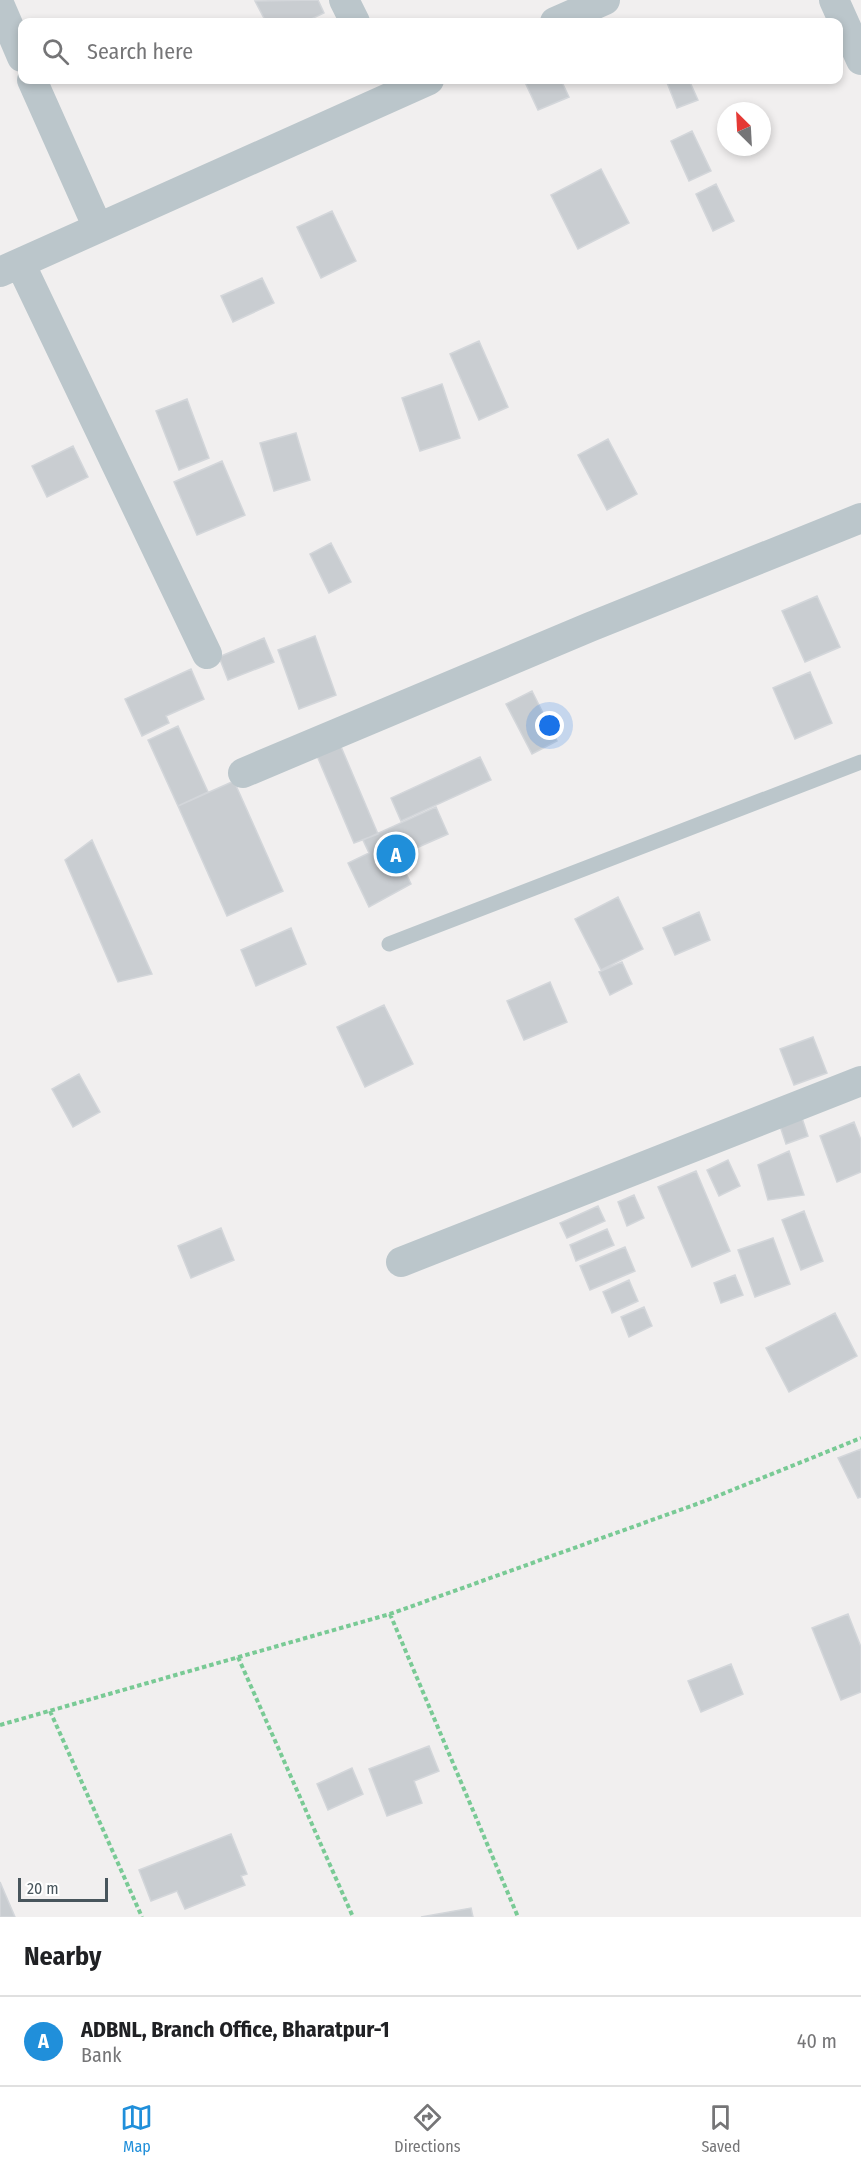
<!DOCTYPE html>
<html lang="en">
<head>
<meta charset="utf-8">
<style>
  :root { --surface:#fff; --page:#f6f6f6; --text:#202124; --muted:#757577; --line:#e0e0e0; --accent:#208fda }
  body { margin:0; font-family:"Fira Sans Condensed",sans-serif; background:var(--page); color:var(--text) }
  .compass { position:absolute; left:717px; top:102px; width:54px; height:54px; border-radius:50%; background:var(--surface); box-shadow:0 3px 9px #0003; rotate:336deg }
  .scale { position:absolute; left:18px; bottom:15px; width:90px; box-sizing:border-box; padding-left:6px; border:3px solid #48555c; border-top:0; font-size:16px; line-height:21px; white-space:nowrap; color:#48555c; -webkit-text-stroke:4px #fff; paint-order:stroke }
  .you { position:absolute; left:550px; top:726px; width:21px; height:21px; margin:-15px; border:4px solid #fff; border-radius:50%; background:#1a73e8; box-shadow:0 0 0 9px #1a73e833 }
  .badge { display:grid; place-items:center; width:39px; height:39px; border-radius:50%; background:var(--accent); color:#fff; font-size:20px; font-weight:700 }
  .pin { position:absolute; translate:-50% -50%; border:3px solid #fff; box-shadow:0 2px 6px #0006 }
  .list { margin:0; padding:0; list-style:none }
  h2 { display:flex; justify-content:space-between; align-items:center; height:78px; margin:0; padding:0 24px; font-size:26px }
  h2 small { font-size:20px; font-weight:400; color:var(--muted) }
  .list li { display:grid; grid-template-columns:39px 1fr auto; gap:18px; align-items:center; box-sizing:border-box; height:90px; padding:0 24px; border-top:2px solid var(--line) }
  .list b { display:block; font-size:22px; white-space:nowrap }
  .list p { margin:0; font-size:20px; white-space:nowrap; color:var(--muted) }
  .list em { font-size:20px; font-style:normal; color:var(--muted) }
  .icon { flex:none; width:33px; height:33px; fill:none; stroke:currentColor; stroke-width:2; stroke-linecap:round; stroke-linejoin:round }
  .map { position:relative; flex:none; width:861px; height:1917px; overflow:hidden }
  .search { position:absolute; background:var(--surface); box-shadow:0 3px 9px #0003; left:18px; right:18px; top:18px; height:66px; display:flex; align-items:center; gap:15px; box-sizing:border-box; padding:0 21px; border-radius:12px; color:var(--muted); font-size:22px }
  .sheet { height:168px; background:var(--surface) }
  nav { display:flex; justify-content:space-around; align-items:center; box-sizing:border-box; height:84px; border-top:2px solid var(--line); background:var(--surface); font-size:16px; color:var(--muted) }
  nav a { display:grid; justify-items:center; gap:3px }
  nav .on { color:var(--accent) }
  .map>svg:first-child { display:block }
  .building { fill:#c9cdd1; stroke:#d3d6da; stroke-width:1.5 }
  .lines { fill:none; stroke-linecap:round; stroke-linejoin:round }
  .path { stroke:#79ca95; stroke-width:4; stroke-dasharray:4.5 3; stroke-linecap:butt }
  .service { stroke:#bbc6cb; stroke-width:15 }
  .minor { stroke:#bbc6cb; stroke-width:30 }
</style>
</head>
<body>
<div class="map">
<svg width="861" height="1917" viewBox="0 0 861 1917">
  <rect width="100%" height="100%" fill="#f1efef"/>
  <path class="building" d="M318 0 324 13 305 22H266L255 1Z
    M524 80H561L569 97 538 110Z
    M666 80H689L698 100 677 108Z
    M692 131 711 171 689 181 671 141Z
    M601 169 629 223 578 249 551 195Z
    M716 184 734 221 713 231 696 194Z
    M332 211 356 261 321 278 297 227Z
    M262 278 274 303 233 322 221 296Z
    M479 341 508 407 479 420 450 354Z
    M442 384 460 438 420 451 402 398Z
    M187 399 209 458 179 470 156 411Z
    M296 433 310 480 274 491 260 443Z
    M608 439 637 494 607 510 578 455Z
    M73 446 88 477 47 497 32 466Z
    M222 461 245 515 197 535 174 482Z
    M331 543 351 582 329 593 310 554Z
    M817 596 840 647 805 662 782 611Z
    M315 636 336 695 299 709 278 650Z
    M264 638 274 662 228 680 219 657Z
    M191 669 204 699 166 716 169 723 142 736 125 699Z
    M810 672 832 723 795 739 773 688Z
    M532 691 557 741 532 754 506 704Z
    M178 726 208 792 178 806 148 740Z
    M339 742 378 834 354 843 315 751Z
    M480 757 491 780 401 821 391 798Z
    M234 781 283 891 227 916 178 806Z
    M436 807 448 834 398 856 411 884 369 907 348 863 369 853 363 840Z
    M92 840 152 974 118 982 65 860Z
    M618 897 643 949 601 970 575 919Z
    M699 912 710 940 675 955 663 928Z
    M291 928 306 964 256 986 241 950Z
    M622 962 632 984 610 995 599 972Z
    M550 982 567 1022 524 1040 507 1001Z
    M384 1005 413 1064 365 1087 337 1027Z
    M813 1037 827 1073 794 1085 780 1049Z
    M79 1074 100 1112 73 1127 52 1089Z
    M802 1118 808 1136 786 1144 780 1126Z
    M854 1122 861 1140V1172L837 1182 820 1136Z
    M789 1151 804 1195 768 1200 758 1165Z
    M728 1160 740 1186 719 1196 707 1170Z
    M696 1171 730 1251 692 1267 658 1187Z
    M634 1195 644 1218 627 1226 618 1202Z
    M598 1206 605 1221 567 1238 560 1223Z
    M804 1211 823 1261 801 1270 782 1220Z
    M221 1228 234 1260 191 1278 178 1246Z
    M607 1229 614 1245 576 1261 570 1245Z
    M773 1238 790 1284 755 1297 738 1250Z
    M625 1247 635 1271 590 1290 580 1266Z
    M735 1275 743 1295 721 1303 714 1283Z
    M629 1280 638 1301 612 1313 603 1292Z
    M644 1307 652 1326 629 1337 621 1317Z
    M835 1313 857 1356 789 1392 766 1348Z
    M861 1449V1497L858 1498 838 1458Z
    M848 1614 861 1647V1692L841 1700 812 1628Z
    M731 1664 743 1694 701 1712 688 1681Z
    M429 1746 439 1771 414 1781 422 1803 387 1816 369 1769Z
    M352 1768 363 1794 328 1810 317 1784Z
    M231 1834 247 1874 241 1876 245 1885 185 1909 177 1891 151 1901 139 1870Z
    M0 1882 15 1917H0Z
    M471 1908 473 1917H421Z"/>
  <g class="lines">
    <path class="path" d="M390 1614 518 1917
      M238 1657 353 1917
      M50 1711 142 1917
      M0 1725 390 1614 705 1501 861 1438"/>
    <path class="service" d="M389 944 861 762"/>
    <path class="minor" d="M344 0 355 22
      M834 0 861 60
      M0 6 22 57
      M555 22 605 0
      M32 80 98 228
      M20 263 207 654
      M0 272 429 80
      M243 773 590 627 861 518
      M401 1262 861 1081"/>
  </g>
</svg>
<svg class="compass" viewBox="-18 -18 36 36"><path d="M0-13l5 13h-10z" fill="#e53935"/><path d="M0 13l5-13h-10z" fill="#757577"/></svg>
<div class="scale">20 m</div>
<div class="you"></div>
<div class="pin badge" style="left:396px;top:854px">A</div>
<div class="search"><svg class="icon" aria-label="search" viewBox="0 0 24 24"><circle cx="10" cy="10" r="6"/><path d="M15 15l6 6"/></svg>Search here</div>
</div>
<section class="sheet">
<h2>Nearby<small></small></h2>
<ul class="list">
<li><span class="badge">A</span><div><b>ADBNL, Branch Office, Bharatpur-1</b><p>Bank</p></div><em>40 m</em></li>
</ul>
</section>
<nav>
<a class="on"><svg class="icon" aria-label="map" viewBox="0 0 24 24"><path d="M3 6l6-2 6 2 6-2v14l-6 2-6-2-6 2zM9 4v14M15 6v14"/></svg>Map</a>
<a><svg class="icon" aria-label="directions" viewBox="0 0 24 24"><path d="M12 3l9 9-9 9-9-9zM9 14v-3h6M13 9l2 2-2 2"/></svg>Directions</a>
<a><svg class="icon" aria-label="saved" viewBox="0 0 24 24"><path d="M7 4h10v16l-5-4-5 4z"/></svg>Saved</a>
</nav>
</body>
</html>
